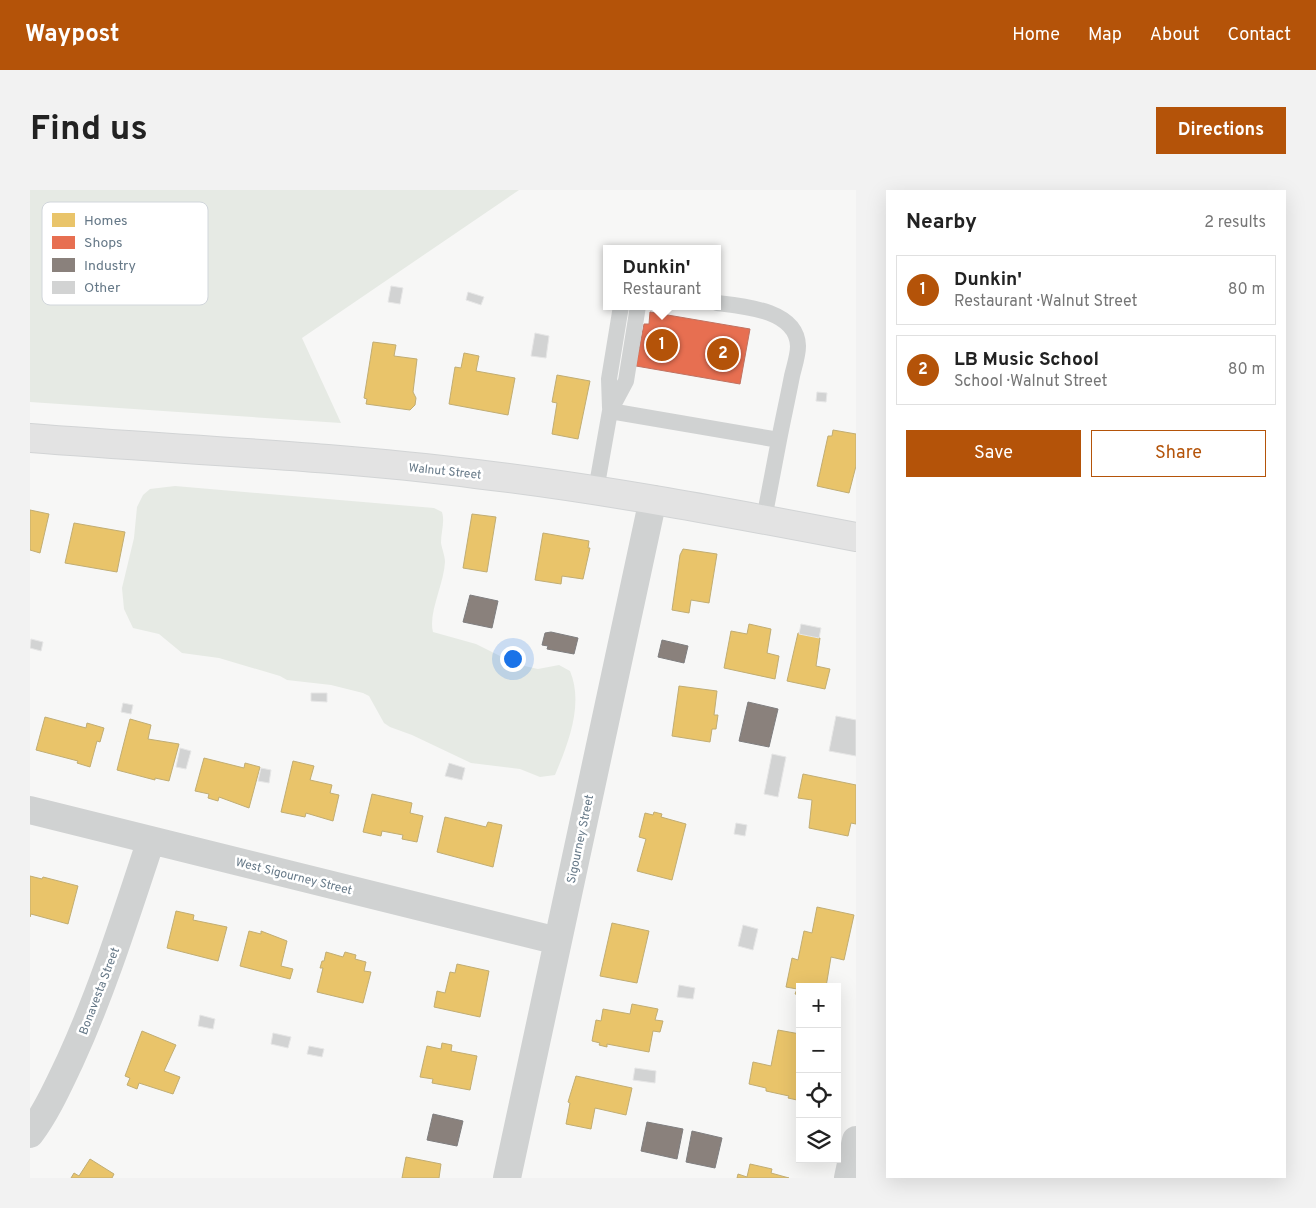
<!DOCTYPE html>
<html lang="en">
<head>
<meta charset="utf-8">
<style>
  :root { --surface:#fff; --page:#f2f2f2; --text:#222; --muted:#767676; --line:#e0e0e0; --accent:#b45309 }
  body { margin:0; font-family:Overpass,sans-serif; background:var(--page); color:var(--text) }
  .controls { position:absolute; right:15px; bottom:15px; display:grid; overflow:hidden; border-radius:0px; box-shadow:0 5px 20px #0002 }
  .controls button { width:45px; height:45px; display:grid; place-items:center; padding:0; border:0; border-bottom:1px solid var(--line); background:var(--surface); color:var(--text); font:25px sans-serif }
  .you { position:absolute; left:482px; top:468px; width:18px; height:18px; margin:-12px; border:4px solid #fff; border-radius:50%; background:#1a73e8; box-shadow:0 0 0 8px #1a73e833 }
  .badge { display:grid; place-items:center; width:32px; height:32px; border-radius:50%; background:var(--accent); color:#fff; font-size:16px; font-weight:700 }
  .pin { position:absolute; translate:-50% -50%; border:2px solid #fff; box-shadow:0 1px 5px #0006 }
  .popup { position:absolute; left:573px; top:55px; width:118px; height:65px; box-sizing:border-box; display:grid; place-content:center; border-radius:0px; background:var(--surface); filter:drop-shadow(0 1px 4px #0005); font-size:16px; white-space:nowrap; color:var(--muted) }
  .popup b { font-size:19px; color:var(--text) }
  .popup::after { content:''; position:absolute; left:50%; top:100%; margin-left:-10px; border:10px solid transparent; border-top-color:var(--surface) }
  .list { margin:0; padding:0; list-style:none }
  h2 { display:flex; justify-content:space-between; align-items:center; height:65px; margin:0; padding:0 20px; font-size:21px }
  h2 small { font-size:16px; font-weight:400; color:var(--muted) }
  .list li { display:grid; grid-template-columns:32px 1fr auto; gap:15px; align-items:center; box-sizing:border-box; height:70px; margin:0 10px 10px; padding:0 10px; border:1px solid var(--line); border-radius:0px }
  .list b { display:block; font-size:19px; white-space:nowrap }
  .list p { margin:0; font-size:16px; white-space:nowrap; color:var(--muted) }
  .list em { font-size:16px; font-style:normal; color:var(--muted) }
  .actions { display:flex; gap:10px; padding:15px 20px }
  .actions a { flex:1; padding:11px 0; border:1px solid var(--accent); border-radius:0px; text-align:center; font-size:18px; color:var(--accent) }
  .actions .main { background:var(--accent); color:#fff }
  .icon { flex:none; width:28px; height:28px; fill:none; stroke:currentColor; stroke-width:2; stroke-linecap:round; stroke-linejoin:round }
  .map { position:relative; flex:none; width:826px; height:988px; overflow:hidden; border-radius:0px }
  header { display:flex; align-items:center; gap:30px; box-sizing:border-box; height:70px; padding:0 25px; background:var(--accent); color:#fff }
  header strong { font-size:24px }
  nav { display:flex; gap:28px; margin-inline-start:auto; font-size:18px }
  .intro { display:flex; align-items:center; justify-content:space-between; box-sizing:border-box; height:120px; padding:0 30px }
  h1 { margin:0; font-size:35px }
  .button { padding:12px 22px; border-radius:0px; background:var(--accent); color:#fff; font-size:18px; font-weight:700 }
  main { display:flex; gap:30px; padding:0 30px }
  aside { flex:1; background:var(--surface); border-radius:0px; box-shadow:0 5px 20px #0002 }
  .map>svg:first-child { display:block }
  .green { fill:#e6eae4 }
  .homes { fill:#e9c46a; stroke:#c1ad73 }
  .shops { fill:#e76f51; stroke:#c07261 }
  .industry { fill:#8a817c; stroke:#7f7e7f }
  .building { fill:#d2d3d3; stroke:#e6e6e6 }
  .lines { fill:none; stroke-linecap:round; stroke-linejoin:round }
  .primary-casing { stroke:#d2d4d5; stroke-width:30 }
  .lane { stroke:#d0d2d2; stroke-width:16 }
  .street { stroke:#d0d2d2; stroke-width:28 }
  .primary { stroke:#e3e3e3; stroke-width:28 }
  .labels { text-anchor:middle; stroke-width:5; stroke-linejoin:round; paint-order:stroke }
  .street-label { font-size:12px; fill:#657887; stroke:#fff }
  .key { fill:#fff; stroke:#d1d6db; stroke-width:1 }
  .key-label { font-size:14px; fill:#657887 }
</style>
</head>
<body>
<header>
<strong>Waypost</strong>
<nav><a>Home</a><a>Map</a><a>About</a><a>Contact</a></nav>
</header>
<div class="intro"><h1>Find us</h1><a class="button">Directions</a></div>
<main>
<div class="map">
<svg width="826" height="988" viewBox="0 0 826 988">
  <rect width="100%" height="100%" fill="#f7f7f6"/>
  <path class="green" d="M0 0H489L272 148 311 233 0 212Z
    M145 296 404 318 412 322C415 333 411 341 411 353 412 359 415 366 415 372 414 394 398 423 403 442L446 454 486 474 508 479 529 475 540 481C554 514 538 554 525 585L510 587 490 579 441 573 382 545 360 537 354 533 339 506 333 503 301 495 257 490 250 486 189 468 152 463 129 444 103 438 94 419 92 398 104 348 107 317 113 305 120 299Z"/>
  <path class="homes" d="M343 152 366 155 364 166 387 169 383 202 386 208 385 215 380 220 336 214 337 209 334 208Z
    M434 163 449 166 446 181 485 188 478 225 419 214 425 177 431 178Z
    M527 185 560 191 548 249 522 244 527 213 522 212Z
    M803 240 826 244V276L819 303 787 296 798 246H802Z
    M0 320 19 324 10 363 0 360Z
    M442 324 466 327 457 382 433 378Z
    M44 333 95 342 87 382 35 373Z
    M513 343 559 351 558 358H560L553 389 532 386 531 394 505 390Z
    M653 359 687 364 679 413 661 410 659 423 642 420 650 365Z
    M719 434 741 439 737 463 749 466 745 489 694 478 701 441 717 444Z
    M768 443 790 448 786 476 800 479 795 499 757 491Z
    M649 496 687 501 684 525H688L686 539H682L680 552 642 546Z
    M15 527 56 538 57 533 74 538 70 552 67 551 60 577 47 573 48 571 6 560Z
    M100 529 121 535 118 549 149 554 139 591 125 588V590L87 580Z
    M174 568 214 578 215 573 230 577 219 618 189 607 188 611 178 608 179 604 165 601Z
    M263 571 284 576 280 590 302 595 300 603 309 605 303 631 276 623 275 627 251 622Z
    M773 584 826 595V634L821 633 818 646 779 638 782 610 768 608Z
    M342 604 382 613 380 623 393 626 387 652 372 649 373 645 352 641 351 646 333 642Z
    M624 622 632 624 631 627 656 634 642 690 607 681 616 649 609 647 615 623 623 625Z
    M415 627 456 637 458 632 472 635 463 677 407 662Z
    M0 686 12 689 13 687 48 696 38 734 1 724 0 727Z
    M787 717 824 725 814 770 801 767 796 797H770V805L765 804 767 799 756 797 762 768 768 770 774 741 782 743Z
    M146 721 164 725 163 730 197 737 188 771 137 758Z
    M582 733 619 741 607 793 570 786Z
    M219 741 231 744V741L257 751 251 776 263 779 260 789 210 776Z
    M296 762 313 767 315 762 326 765 325 769 336 772 334 781 341 782 333 813 287 802 293 778H290L292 771H294Z
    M427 774 459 781 450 827 404 817 407 801 415 803 420 782 425 783Z
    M602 814 628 819 625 830 633 831 630 842 623 841 619 862 577 854V857L569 855 570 853 562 851 566 830 571 831 573 819 600 824Z
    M748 840 770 844V908L767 907V910L758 908 759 906 736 901V898L719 894 723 872 741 876Z
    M112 841 146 855 134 881 150 887 143 904 109 893 107 899 97 895 100 888 95 886Z
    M412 853 422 855 421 861 447 866 440 900 402 893 403 889 390 887 397 856 411 859Z
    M546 886 602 898 596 925 565 918 561 939 536 934 540 913 538 912Z
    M376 967 411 974 409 988H372Z
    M60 969 84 984 82 988H41L44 983 49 986Z
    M720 974 742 979 741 983 759 988H707L708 984 717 987Z"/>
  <path class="shops" d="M620 122 720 139 710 194 606 176 614 134H619Z"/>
  <path class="industry" d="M440 405 468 411 462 438 433 432Z
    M521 442 548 448 544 464 517 459 518 456 512 455 515 443Z
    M632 450 658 456 654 473 628 467Z
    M718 512 748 519 739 557 709 551Z
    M403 924 433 931 427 956 397 950Z
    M617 932 653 939 647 969 611 961Z
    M662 941 692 948 685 978 656 972Z"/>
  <path class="building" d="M361 96 373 98 370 114 358 112Z
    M438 102 454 107 451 115 436 110Z
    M505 143 519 146 516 168 501 166Z
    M787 202 797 203 796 212 786 211Z
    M771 434 791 438 789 448 769 444Z
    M1 449 13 452 11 461 0 458Z
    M281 503H297V512L281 511Z
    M93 513 103 515 101 524 91 522Z
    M806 526 826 530V566L799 561Z
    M150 558 161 561 156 579 146 577Z
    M742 564 756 567 748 607 734 604Z
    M419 573 435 578 432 590 415 586Z
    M231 578 241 580 239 593 228 591Z
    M706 633 717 635 715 646 704 644Z
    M713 735 728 739 723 760 708 756Z
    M649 795 665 798 663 809 647 807Z
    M170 825 185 829 183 839 168 836Z
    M243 843 261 847 258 858 241 854Z
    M279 856 294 859 292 867 277 864Z
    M605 878 626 881 625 893 603 890Z"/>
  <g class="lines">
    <g class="primary-casing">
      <path id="primary" d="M0 248C149 260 298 265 446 284 574 299 700 323 826 347"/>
    </g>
    <path class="lane" d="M687 113C713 116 767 120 768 156 768 166 764 177 762 186 758 207 753 229 749 250
      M580 218 579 189 591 116
      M580 221 596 191 608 116
      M566 300 580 221 749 250 734 329"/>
    <path class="street" d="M0 620 528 751
      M0 944C17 921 28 896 40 871 73 799 96 725 121 650
      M477 988 623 309
      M818 988 826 950"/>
    <use href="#primary" class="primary"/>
  </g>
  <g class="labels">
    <g class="street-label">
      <text transform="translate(415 281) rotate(6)" y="4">Walnut Street</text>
      <text transform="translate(550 649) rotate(-78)" y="4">Sigourney Street</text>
      <text transform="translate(264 686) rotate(14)" y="4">West Sigourney Street</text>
      <text transform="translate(69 801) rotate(-69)" y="4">Bonavesta Street</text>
    </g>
  </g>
  <rect x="12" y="12" width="166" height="103" rx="8" class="key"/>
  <rect x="22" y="23" width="23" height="14" fill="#e9c46a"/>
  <rect x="22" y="46" width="23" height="13" fill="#e76f51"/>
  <rect x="22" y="68" width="23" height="14" fill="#8a817c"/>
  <rect x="22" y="91" width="23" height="13" fill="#d2d3d3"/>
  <g class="key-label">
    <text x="54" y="35">Homes</text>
    <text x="54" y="57">Shops</text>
    <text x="54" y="80">Industry</text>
    <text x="54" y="102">Other</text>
  </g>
</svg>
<div class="controls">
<button>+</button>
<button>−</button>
<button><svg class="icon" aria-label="locate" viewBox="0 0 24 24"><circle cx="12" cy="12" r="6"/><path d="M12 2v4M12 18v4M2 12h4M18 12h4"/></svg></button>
<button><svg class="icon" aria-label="layers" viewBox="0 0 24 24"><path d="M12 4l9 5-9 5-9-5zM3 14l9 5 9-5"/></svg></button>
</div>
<div class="you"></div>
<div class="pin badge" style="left:632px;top:155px">1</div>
<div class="popup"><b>Dunkin'</b>Restaurant</div>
<div class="pin badge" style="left:693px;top:164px">2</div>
</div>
<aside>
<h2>Nearby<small>2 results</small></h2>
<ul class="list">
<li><span class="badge">1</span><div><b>Dunkin'</b><p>Restaurant · Walnut Street</p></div><em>80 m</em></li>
<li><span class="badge">2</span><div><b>LB Music School</b><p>School · Walnut Street</p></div><em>80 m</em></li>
</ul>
<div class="actions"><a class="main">Save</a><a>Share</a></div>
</aside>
</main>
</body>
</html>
